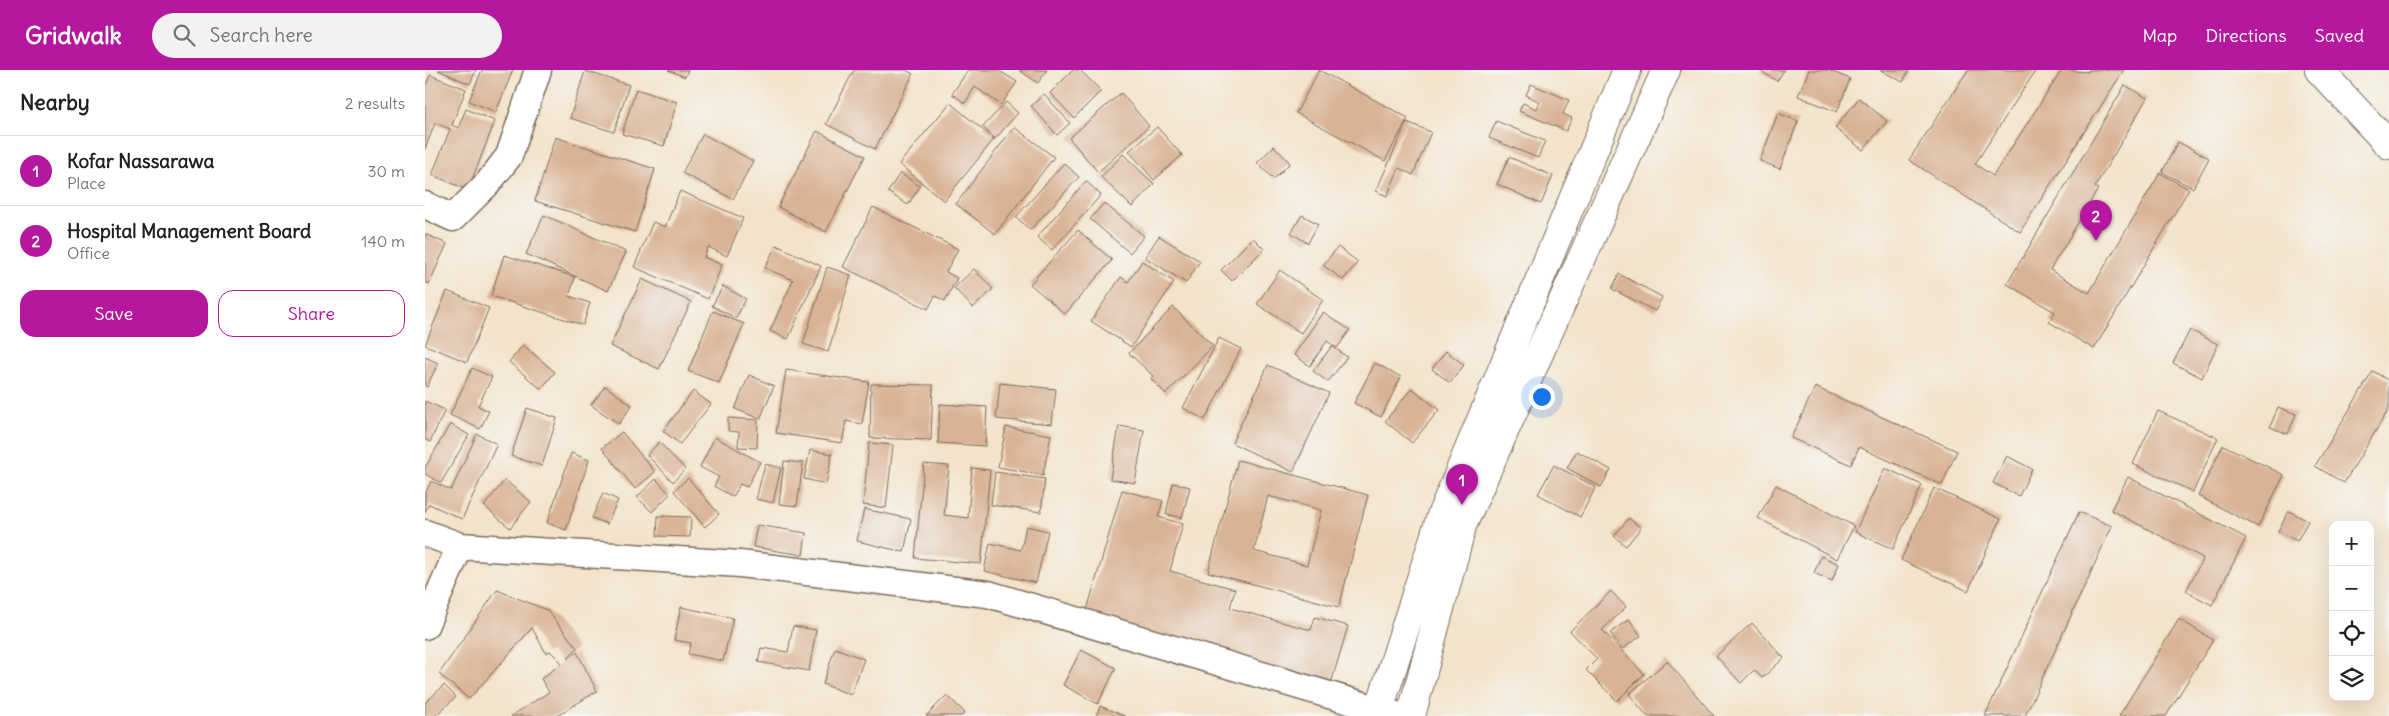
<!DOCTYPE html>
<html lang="en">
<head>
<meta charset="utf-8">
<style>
  :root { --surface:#fff; --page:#f2f2f2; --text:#202124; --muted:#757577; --line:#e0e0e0; --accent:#b5179e }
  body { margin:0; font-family:Delius,sans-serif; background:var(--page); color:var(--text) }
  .controls { position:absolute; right:15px; bottom:15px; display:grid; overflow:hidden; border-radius:10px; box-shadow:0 5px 20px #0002 }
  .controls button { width:45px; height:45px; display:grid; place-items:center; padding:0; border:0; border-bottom:1px solid var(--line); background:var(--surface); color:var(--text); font:25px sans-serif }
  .you { position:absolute; left:1116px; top:326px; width:18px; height:18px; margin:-12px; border:4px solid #fff; border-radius:50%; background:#1a73e8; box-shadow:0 0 0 8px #1a73e833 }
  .badge { display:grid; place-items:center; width:32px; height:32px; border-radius:50%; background:var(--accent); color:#fff; font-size:16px; font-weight:700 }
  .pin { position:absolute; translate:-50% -41px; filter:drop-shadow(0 1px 2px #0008) }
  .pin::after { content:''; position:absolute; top:26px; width:18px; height:15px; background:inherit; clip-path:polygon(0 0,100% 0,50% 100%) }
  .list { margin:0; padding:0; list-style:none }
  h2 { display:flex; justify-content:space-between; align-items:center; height:65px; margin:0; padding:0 20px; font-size:21px }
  h2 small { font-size:16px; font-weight:400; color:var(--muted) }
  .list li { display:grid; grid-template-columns:32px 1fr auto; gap:15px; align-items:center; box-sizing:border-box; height:70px; padding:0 20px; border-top:1px solid var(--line) }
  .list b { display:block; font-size:19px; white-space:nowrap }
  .list p { margin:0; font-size:16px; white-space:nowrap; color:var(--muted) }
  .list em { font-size:16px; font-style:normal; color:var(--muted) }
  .actions { display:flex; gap:10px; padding:15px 20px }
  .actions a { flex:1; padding:11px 0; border:1px solid var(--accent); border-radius:15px; text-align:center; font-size:18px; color:var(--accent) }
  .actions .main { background:var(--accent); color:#fff }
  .icon { flex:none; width:28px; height:28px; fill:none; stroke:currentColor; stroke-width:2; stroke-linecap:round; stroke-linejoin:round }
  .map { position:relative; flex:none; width:1964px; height:646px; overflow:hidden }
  header { display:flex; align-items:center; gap:30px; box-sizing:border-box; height:70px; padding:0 25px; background:var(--accent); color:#fff }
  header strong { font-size:24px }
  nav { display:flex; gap:28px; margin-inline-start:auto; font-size:18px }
  .search { width:350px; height:45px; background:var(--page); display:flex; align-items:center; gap:12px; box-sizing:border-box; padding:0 18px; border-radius:28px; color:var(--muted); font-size:19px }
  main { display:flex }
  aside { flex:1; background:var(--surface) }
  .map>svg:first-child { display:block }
  .building { fill:#d9b395; fill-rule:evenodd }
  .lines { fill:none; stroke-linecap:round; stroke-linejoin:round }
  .minor-casing { stroke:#7b6b5b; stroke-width:29 }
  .tertiary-casing { stroke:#7b6b5b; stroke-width:30 }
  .minor { stroke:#fff; stroke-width:26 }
  .tertiary { stroke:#fff; stroke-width:28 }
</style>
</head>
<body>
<header>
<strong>Gridwalk</strong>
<div class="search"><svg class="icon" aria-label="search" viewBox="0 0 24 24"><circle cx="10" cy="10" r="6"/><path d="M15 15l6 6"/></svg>Search here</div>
<nav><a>Map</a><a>Directions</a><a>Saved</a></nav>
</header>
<main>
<aside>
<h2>Nearby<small>2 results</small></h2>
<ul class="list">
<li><span class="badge">1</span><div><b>Kofar Nassarawa</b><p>Place</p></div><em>30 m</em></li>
<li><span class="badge">2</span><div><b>Hospital Management Board</b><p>Office</p></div><em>140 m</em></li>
</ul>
<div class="actions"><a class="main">Save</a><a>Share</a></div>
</aside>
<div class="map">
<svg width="1964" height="646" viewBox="0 0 1964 646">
  <rect width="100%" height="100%" fill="#f6f6f2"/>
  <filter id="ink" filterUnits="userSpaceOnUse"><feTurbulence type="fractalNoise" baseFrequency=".02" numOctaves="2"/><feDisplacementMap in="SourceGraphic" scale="10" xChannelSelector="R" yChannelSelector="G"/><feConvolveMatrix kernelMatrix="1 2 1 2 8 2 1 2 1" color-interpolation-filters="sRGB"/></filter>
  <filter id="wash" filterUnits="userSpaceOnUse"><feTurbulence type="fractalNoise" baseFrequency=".0096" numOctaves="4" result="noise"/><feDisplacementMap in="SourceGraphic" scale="20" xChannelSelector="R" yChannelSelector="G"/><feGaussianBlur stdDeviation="1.12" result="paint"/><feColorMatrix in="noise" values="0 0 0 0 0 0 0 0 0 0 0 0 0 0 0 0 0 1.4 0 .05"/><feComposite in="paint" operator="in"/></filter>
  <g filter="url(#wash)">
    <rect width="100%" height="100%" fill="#f3e3cb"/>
    <g id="blocks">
      <path class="building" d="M13 0H51L45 14Z
        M57 0H88L71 42 44 31Z
        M243 0H263L260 7Z
        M429 0H481L488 4 450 79 401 54Z
        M543 0H573L592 12 576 35 550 17 540 33 527 24Z
        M594 0H622L613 13Z
        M648 0H655L676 21 649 48 625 23Z
        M894 0 983 48 960 91 871 43Z
        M1333 0H1359L1352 11Z
        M1384 0H1403L1425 9 1412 42 1373 26Z
        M1455 0H1484L1478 12Z
        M1543 0H1611L1550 94 1568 106 1637 0 1663 2 1664 0H1699L1595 162 1484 90Z
        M160 1 204 15 189 62 145 48Z
        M5 5 41 19 27 55 33 58 41 39 70 51 43 120 7 105 25 59 10 53 0 79V18Z
        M1106 14 1144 30 1138 44 1147 48 1141 61 1094 41 1098 33 1112 39 1115 32 1101 25Z
        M1700 15 1722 28 1670 117 1673 119 1625 200 1664 223 1735 103 1764 119 1669 279 1624 252 1630 242 1582 214Z
        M211 19 252 32 239 76 197 64Z
        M696 23 724 56 673 102 644 68Z
        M619 24 645 53 632 65 606 36Z
        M1434 28 1462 51 1438 80 1410 58Z
        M581 32 593 43 570 69 558 57Z
        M525 33 569 69 519 131 474 94Z
        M1353 43 1373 51 1355 99 1335 91Z
        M1071 51 1120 71 1113 88 1064 68Z
        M982 52 1006 62 988 105 974 98 962 126 951 121Z
        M589 57 629 87 570 164 531 134Z
        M732 57 757 85 729 110 704 81Z
        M392 61 440 86 401 162 353 137Z
        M278 64 328 91 308 129 257 103Z
        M130 67 230 99 210 162 110 131Z
        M1753 72 1784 88 1768 118 1737 102Z
        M849 76 865 93 849 109 832 93Z
        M698 84 729 114 707 137 676 107Z
        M1084 87 1128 106 1116 134 1072 114Z
        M639 93 654 107 605 160 591 147Z
        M475 103 495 116 483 135 463 122Z
        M661 111 676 125 627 180 612 167Z
        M255 121 318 148 302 186 283 177 279 187 297 195 283 229 209 197 228 152 240 157Z
        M679 133 719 166 705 183 665 149Z
        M448 137 533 179 521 202 532 208 520 231 510 226 503 239 418 197Z
        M119 145 201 182 183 221 101 184Z
        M877 145 893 154 883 173 866 163Z
        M653 160 687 190 640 244 605 214Z
        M0 164 22 174 4 214 0 212Z
        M734 166 775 191 761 213 720 187Z
        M828 168 839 179 807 211 796 200Z
        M351 175 396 196 363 269 345 261 368 210 340 198Z
        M913 177 933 192 918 210 898 195Z
        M79 185 150 207 144 226 165 233 158 255 66 226Z
        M717 191 749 212 706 277 666 251 696 207 703 212Z
        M402 197 426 205 403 282 378 274Z
        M549 199 568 219 548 238 529 218Z
        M855 200 898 230 876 263 832 234Z
        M1194 204 1237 227 1230 241 1187 219Z
        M217 209 266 232 234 299 185 276Z
        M298 216 321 229 311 248 287 236Z
        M22 221 64 238 42 292 0 275Z
        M748 237 788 276 741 324 726 309 728 306 704 283Z
        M288 241 319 254 294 313 263 301Z
        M898 242 925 260 912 278 902 271 885 296 869 285Z
        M1765 260 1793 274 1777 308 1748 293Z
        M794 268 816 279 780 350 758 338Z
        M98 275 130 302 116 319 84 292Z
        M907 276 922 287 903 312 888 301Z
        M1021 281 1039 295 1025 313 1007 299Z
        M0 287 13 293 2 317 0 316Z
        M950 293 976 307 956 347 929 333Z
        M843 295 904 323 868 402 807 373Z
        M47 298 67 307 53 336 64 341 55 359 25 345Z
        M361 300 444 312 437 354 421 351 417 373 351 363Z
        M1948 301 1964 311V339L1919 413 1890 396Z
        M324 305 349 316 335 349 310 339Z
        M575 313 631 319 627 354 571 349Z
        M446 314 508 315 506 370 445 368Z
        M180 316 207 335 194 354 166 335Z
        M1390 317 1532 381 1517 415 1434 377 1426 395 1366 368Z
        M987 318 1014 340 987 373 960 351Z
        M268 321 286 334 255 374 238 361Z
        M0 331 20 340 5 372 0 369Z
        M515 334 562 337 560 376 513 373Z
        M1853 337 1871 344 1863 364 1845 357Z
        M102 338 132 348 117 396 86 386Z
        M1733 341 1793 368 1768 422 1708 394Z
        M303 348 333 350 332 378 313 377 314 362 303 361Z
        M25 354 44 365 16 413 0 404V398Z
        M694 356 719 360 710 413 685 409Z
        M581 357 626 365 618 405 573 397Z
        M197 362 230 402 210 419 177 378Z
        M52 364 72 374 37 449 4 434 0 442V424L6 411 26 420Z
        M290 367 335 392 322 417 315 414 308 427 289 416 294 407 275 397Z
        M234 372 260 399 248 412 222 385Z
        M444 373 468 375 461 438 438 435Z
        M1798 375 1859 405 1833 457 1773 426Z
        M385 380 407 384 401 414 379 409Z
        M1152 381 1186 400 1176 417 1142 398Z
        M146 383 164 390 141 460 122 453Z
        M1582 386 1607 399 1594 426 1568 413Z
        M813 390 943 425 914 537 783 502ZM843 426 896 440 882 495 829 481Z
        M359 391 378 393 372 436 354 434Z
        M340 394 356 398 348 433 331 429Z
        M499 394 524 396 519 445 543 448 547 398 565 400 556 494 490 488Z
        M1129 395 1171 417 1155 447 1113 424Z
        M1460 398 1497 415 1468 479 1430 462Z
        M570 402 620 409 616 442 566 435Z
        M1703 407 1821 468 1787 535 1761 521 1778 488 1686 440Z
        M263 408 294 444 280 457 249 421Z
        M231 409 245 424 227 442 212 427Z
        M80 410 106 432 85 458 59 436Z
        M748 413 765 417 757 448 741 444Z
        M1351 415 1429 456 1412 489 1333 448Z
        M1509 418 1576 449 1543 521 1476 490Z
        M697 420 738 431 733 447 758 454 745 501 810 519 805 538 886 560 890 547 923 556 905 617 660 547Z
        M178 423 193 430 182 454 167 448Z
        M439 439 486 449 479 482 432 471Z
        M1864 441 1883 451 1872 471 1853 461Z
        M1654 442 1687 456 1600 646H1560Z
        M233 446 266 447 265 467 232 466Z
        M1204 448 1216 458 1201 476 1189 466Z
        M332 455 381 463 378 485 328 477Z
        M601 456 623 461 611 513 559 501 565 473 596 480Z
        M1396 486 1414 494 1407 511 1389 503Z
        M72 520 122 540 152 578 142 589 152 582 172 621 132 646H86L124 622 116 609 137 593 125 581 121 583 107 558 44 629 14 604Z
        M1186 521 1201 537 1177 560 1219 604 1192 631 1161 600 1172 589 1145 561Z
        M256 537 308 548 298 591 263 584 266 573 249 570Z
        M1204 549 1216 566 1197 579 1185 563Z
        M1754 549 1788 570 1741 646H1694Z
        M1327 553 1359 588 1337 608 1329 600 1316 613 1291 586Z
        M368 556 391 560 384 601 333 592 336 578 363 582Z
        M410 578 439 589 426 625 398 614Z
        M656 580 691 598 673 634 638 615Z
        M1242 591 1289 646H1222L1204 624Z
        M19 615 31 627 10 646H0V633Z
        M522 625 540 643 537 646H501Z
        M675 636 700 646H671Z"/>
    </g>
  </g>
  <g filter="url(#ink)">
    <use href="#blocks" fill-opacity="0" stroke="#7b6b5b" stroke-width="1"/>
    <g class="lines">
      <g class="minor-casing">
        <path id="minor" d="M0 135 28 148 63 113 84 86 113 0
          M0 463 35 476 315 494 563 524 975 646
          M0 556 35 476"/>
      </g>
      <g class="tertiary-casing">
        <path id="tertiary" d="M1894 0 1964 75
          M952 646 1016 446 1202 0
          M986 646 1037 456 1241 0"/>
      </g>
      <use href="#minor" class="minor"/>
      <use href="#tertiary" class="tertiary"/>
    </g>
  </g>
</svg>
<div class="controls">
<button>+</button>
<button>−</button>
<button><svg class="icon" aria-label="locate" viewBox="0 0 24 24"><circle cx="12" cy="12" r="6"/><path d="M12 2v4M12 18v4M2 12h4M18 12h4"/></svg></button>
<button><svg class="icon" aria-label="layers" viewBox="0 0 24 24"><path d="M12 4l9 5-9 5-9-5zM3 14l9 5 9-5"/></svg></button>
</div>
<div class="you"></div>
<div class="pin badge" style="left:1037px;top:435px">1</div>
<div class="pin badge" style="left:1671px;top:171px">2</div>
</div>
</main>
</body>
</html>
